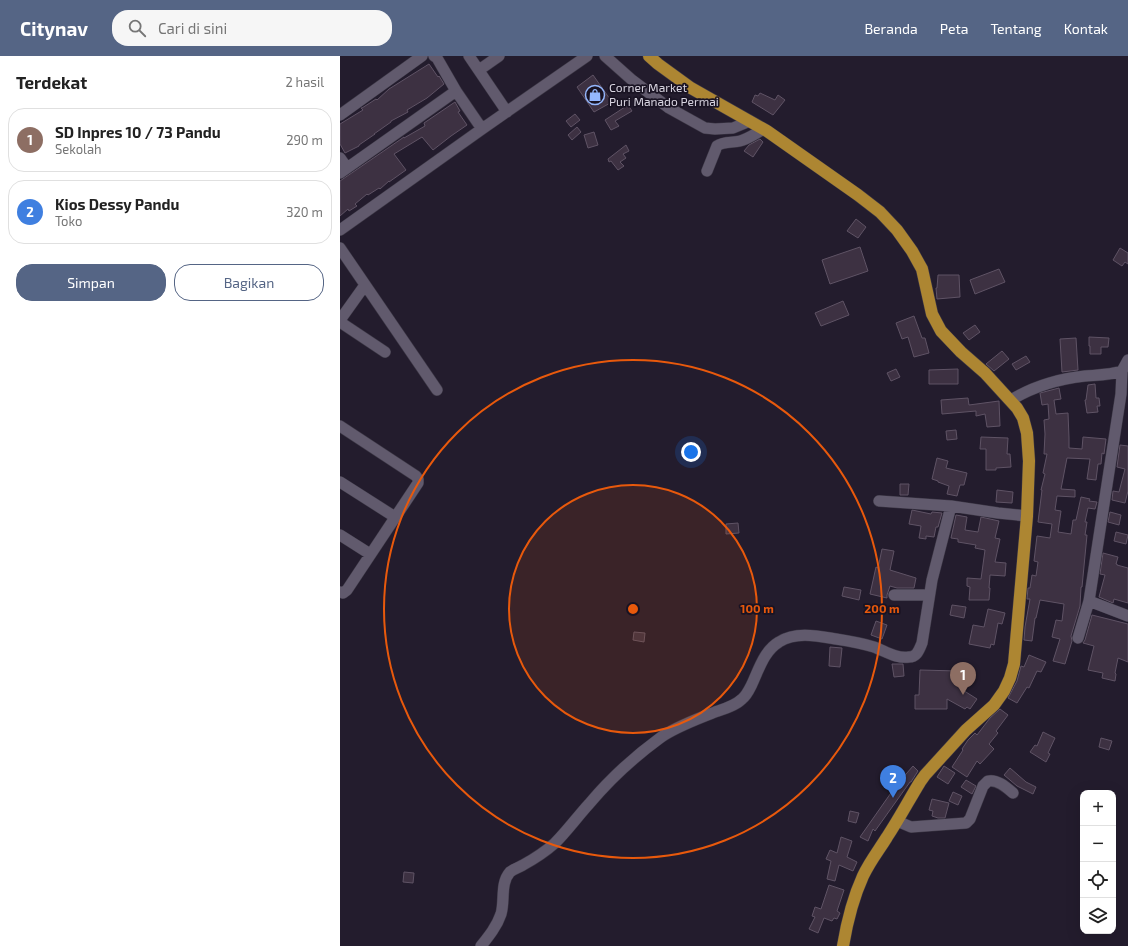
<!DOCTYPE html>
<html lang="id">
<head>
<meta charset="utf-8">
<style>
  :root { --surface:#fff; --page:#f6f6f6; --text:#222; --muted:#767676; --line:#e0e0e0; --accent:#556585 }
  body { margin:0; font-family:"Exo 2",sans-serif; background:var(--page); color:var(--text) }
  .controls { position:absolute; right:12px; bottom:12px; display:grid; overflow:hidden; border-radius:8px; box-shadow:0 4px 16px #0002 }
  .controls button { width:36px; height:36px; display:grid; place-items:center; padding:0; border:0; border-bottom:1px solid var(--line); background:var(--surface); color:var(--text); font:20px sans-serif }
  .you { position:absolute; left:351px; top:396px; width:14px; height:14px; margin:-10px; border:3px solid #fff; border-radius:50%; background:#1a73e8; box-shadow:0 0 0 6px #1a73e833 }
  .badge { display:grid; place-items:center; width:26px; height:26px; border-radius:50%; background:var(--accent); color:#fff; font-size:13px; font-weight:700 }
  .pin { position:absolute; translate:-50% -33px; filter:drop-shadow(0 1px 2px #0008) }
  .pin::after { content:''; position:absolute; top:21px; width:14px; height:12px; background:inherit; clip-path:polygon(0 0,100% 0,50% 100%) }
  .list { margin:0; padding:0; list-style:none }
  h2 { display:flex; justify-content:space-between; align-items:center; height:52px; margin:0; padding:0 16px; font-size:17px }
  h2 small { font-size:13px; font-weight:400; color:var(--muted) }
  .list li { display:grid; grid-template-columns:26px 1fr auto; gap:12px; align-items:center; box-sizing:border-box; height:64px; margin:0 8px 8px; padding:0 8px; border:1px solid var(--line); border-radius:16px }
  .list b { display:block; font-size:15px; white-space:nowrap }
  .list p { margin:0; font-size:13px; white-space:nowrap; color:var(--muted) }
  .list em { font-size:13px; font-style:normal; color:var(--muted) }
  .actions { display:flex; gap:8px; padding:12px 16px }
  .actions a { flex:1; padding:9px 0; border:1px solid var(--accent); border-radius:16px; text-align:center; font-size:14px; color:var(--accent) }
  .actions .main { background:var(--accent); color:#fff }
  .icon { flex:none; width:22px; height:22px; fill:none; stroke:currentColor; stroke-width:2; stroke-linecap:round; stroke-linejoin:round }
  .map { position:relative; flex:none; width:788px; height:890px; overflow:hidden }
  header { display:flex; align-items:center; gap:24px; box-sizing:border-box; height:56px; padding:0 20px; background:var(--accent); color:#fff }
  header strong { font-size:19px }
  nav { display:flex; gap:22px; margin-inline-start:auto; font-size:14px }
  .search { width:280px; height:36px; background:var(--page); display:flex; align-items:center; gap:10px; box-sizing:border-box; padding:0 14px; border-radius:16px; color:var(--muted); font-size:15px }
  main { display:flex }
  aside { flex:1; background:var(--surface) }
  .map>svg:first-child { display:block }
  .building { fill:#3d3142; stroke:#5f5365 }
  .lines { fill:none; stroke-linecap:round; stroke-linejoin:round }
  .minor-casing { stroke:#3d3846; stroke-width:12 }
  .highway-casing { stroke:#3d3846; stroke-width:13 }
  .minor { stroke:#615a6d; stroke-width:11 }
  .highway { stroke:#ad8632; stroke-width:12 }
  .ring { fill:none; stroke:#e8590c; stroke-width:2 }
  .labels { text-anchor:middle; stroke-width:3.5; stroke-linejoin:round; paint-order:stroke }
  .poi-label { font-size:12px; fill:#d9d5e1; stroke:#191323; text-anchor:start }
  .centre { fill:#e8590c; stroke:#191323; stroke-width:2 }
  .ring-label { font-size:12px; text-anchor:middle; font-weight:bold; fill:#e8590c; stroke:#191323; stroke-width:3.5; stroke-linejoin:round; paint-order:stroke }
</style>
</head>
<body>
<header>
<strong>Citynav</strong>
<div class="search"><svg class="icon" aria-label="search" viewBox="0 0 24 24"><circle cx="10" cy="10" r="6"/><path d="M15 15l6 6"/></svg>Cari di sini</div>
<nav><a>Beranda</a><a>Peta</a><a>Tentang</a><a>Kontak</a></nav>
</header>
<main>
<aside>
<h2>Terdekat<small>2 hasil</small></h2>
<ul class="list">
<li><span class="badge" style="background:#8d6e63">1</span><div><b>SD Inpres 10 / 73 Pandu</b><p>Sekolah</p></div><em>290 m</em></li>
<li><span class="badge" style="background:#3f7fe0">2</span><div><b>Kios Dessy Pandu</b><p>Toko</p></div><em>320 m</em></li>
</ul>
<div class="actions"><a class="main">Simpan</a><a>Bagikan</a></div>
</aside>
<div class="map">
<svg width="788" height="890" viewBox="0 0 788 890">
  <rect width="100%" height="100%" fill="#231c2d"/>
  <path class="building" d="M89 8 98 21 99 20 104 28 87 42 67 54 68 56 51 65V66L34 78H35L19 89V90L5 97 0 88V68L23 54 21 52H22L36 43 37 44 49 33Z
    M253 19 272 46 254 56 237 31Z
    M420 37 435 44 438 39 445 44 433 59 412 46 415 39 418 40Z
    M115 46 120 55 118 56 127 69 111 80 93 94 82 81 54 98 66 114 49 126V125L40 133 39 132 28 139 27 138 15 148 17 150 9 155 8 153 0 160V125L64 81V82L85 70 84 67Z
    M288 49 292 55 275 65 279 70 271 74 265 64Z
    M235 58 240 64 231 71 226 65Z
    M237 71 241 76 232 84 228 79Z
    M254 76 258 89 248 92 244 79Z
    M420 83 423 86 413 101 404 95 409 89Z
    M286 89 289 95 283 98 286 102 280 106 284 110 278 114 271 105 269 106 268 103Z
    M516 163 526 171 518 182 507 175Z
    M520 191 528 215 490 228 482 204Z
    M780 192 788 197V208L785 206 782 210 773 204Z
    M659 213 665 226 635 238 630 224Z
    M598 219H619L620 241 597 243 596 232H597Z
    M503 245 509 259 481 270 475 257Z
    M574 260 582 282H585L589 297 574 301 568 281 562 283 556 267Z
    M635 269 640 276 629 284 623 277Z
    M749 281 769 282 768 291H761V298H750V290H749Z
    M736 282 738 314 722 316 720 283Z
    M662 295 669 303 654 315 646 308Z
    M686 300 690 306 676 314 672 308Z
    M556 313 560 321 551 325 547 317Z
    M618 313V328H589V314Z
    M755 328 756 342H759L760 350H757L758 356 747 357 745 344H746L748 329Z
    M719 332 721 343 714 344 716 358 728 357 729 382V392L742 393 743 381 766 383 764 398 762 397 761 408H758L756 424 747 423 750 403 727 402 721 433 735 434V441L717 440 715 454 721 455 718 476 731 478 733 464H736L741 441 750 443 749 445 757 446 755 453 748 452 745 466H747L745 479H747L742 531H741L740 550 731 580 732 585 725 608 713 605 720 583 712 581 716 564 722 565 724 548 700 544 696 562H695L692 585 684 584 685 571 690 543H687L688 532H690L692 519 696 520 698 506 694 505 697 480 710 482 712 468 698 466 702 434H701L705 418 703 417 707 398H704L705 378 704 364 709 363 708 348 702 349 700 337Z
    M628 342 629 349 659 345 660 370 647 371 645 358 636 360V355L602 358 601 344Z
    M616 374 617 383 607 384 606 375Z
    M641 381 668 382 667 398H670L671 411 656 412V414H646V393H640Z
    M780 389 788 390V435L785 447 772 444 773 435 779 436 785 413 777 411Z
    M597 402 608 405 606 412 627 417 624 429H620L617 440 607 438 609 430 598 426V425L592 423Z
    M560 428H569L568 439H560Z
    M657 434 673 436 672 447 656 446Z
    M572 454 591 458 592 456 602 457 598 471H596L594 481 586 480V483L579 482 581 470 569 468Z
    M770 456 781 459 779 469 768 466Z
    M616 459 627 461 625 474 638 476 641 461 659 465 655 482 660 483 655 506 666 507 665 520 650 519 649 532H650L649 544H629L630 531 627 530V522L641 523 645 494 635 492 636 489 618 486V483L611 482Z
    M398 467 399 477 386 478V468Z
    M776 476 788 479 786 488 774 485Z
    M542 493 554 495 550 514 576 522 574 532H557L550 530 547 539V542L530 538 536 511 538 512Z
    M763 497 778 501 776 508H777V509L788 512V547L774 543 773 547 759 541 765 519 760 518Z
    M504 531 521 534 519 544 502 540Z
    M612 549 626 551 624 562 610 559Z
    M648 553 665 557 662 568 658 567 654 589 651 588 650 592 629 588 633 569 644 571Z
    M752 559 788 568V606L778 602 775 617 776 618 775 625 762 622 763 617 748 614 754 590 743 587 745 584Z
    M536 565 547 569 542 583 531 579Z
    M294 576 305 577 304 586 293 584Z
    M490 591 502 592 500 611 489 610Z
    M689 599 706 606 701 616 697 615 689 632 687 631 677 647 668 642 677 625 681 610 684 611Z
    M552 608H563L564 620 554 621Z
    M580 614 618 615V631L637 643 630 653 627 651 625 653 607 643V653H575V639H579Z
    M660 653 668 659 656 675 658 677 649 688 654 693 640 708 637 705 627 721 612 711 623 694 622 693 628 684 635 677 637 679 650 662Z
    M703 676 715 682 708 697 710 698 706 706 690 696 695 689 697 690Z
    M761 682 772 685 769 694 759 691Z
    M573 710 578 715 571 726H570L535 775 533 773 528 785 520 781 560 724V725Z
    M604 710 615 717 608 728 597 721Z
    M670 712 686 726 696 731 693 738 677 730 664 719Z
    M626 724 636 730 632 738 621 731Z
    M613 736 622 740 618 749 609 745Z
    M592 743 609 747 605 762H598L592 760 593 755 589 754Z
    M510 755 519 757 516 767 508 765Z
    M501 781 512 785 507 801 517 806 513 815 499 809 495 825 487 823 491 805 486 803 490 794 497 797Z
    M64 816 74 817 73 827 63 826Z
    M489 829 504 834 497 855 500 857 497 863 494 862 492 865 484 862 478 877 469 873 475 861 472 860 475 851 481 853Z"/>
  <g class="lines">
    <g class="minor-casing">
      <path id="minor" d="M94 0 97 2 116 35 142 73
        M129 0 167 56
        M265 0 292 24 329 52 365 72 375 73 393 72 410 65
        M139 14 159 0
        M0 59 82 0
        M0 102 7 112
        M367 115 377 90C384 85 392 87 400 85 408 83 416 77 424 73
        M0 117 116 35
        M0 174 142 73 247 0
        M0 192 97 334
        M0 264 25 229
        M0 266 45 296
        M788 304 782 315 781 338 749 545 788 560
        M671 344C694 330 718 323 745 320 756 319 771 319 782 315
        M0 370 76 420 78 423V427L7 534 3 537 0 536
        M0 426 55 461
        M539 445 611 450 658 457 687 460
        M0 479 30 498
        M554 539H589
        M738 582 749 545
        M557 765 571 771 626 767 630 763 643 730 648 725C657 723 666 731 673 737
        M141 890C149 880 157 870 161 858 165 845 160 827 170 816 174 813 178 812 183 809 194 803 206 795 215 787 227 775 238 760 249 748 270 723 294 701 320 682 335 671 358 663 375 656 384 653 395 650 402 643 407 639 409 634 412 628 419 613 424 595 439 586 456 575 478 580 496 583 509 585 521 587 534 591 545 595 556 603 569 601 577 601 579 594 582 587L592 524 611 450"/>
    </g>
    <g class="highway-casing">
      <path id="highway" d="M309 0 318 8 351 32 427 75 518 139 540 156 557 174 572 195 582 213 592 258 601 275 621 296 645 317 677 352 683 362 687 377 689 405 687 460 674 608 670 622 664 635 654 649 626 674 585 719 580 726C569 744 559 763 547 781 539 794 530 805 523 820 513 842 507 866 503 890"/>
    </g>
    <use href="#minor" class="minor"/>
    <use href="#highway" class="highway"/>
  </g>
  <circle cx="293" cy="553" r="124" fill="#e8590c" fill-opacity=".12"/>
  <g class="ring">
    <circle cx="293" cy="553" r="124"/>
    <circle cx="293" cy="553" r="249"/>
  </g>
  <defs>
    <g id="shop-ring" transform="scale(1)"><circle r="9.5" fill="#191323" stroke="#94b7fd" stroke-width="1.5"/><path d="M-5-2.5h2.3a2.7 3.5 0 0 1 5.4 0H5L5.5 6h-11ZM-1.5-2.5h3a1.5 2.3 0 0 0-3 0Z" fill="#94b7fd"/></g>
  </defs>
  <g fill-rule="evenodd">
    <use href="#shop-ring" x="255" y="39"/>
  </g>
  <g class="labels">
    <g class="poi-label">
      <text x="269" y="36">Corner Market<tspan x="269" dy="14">Puri Manado Permai</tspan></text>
    </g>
  </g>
  <circle cx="293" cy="553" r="6" class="centre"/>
  <g class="ring-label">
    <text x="417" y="557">100 m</text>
    <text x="542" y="557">200 m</text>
  </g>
</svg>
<div class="controls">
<button>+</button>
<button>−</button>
<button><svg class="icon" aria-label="locate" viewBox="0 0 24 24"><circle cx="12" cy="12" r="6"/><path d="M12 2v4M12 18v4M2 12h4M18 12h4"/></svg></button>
<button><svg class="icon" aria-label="layers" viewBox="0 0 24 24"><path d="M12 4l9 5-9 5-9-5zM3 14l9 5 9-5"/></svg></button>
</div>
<div class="you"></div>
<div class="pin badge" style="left:623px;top:639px;background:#8d6e63">1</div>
<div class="pin badge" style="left:553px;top:742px;background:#3f7fe0">2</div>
</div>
</main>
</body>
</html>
